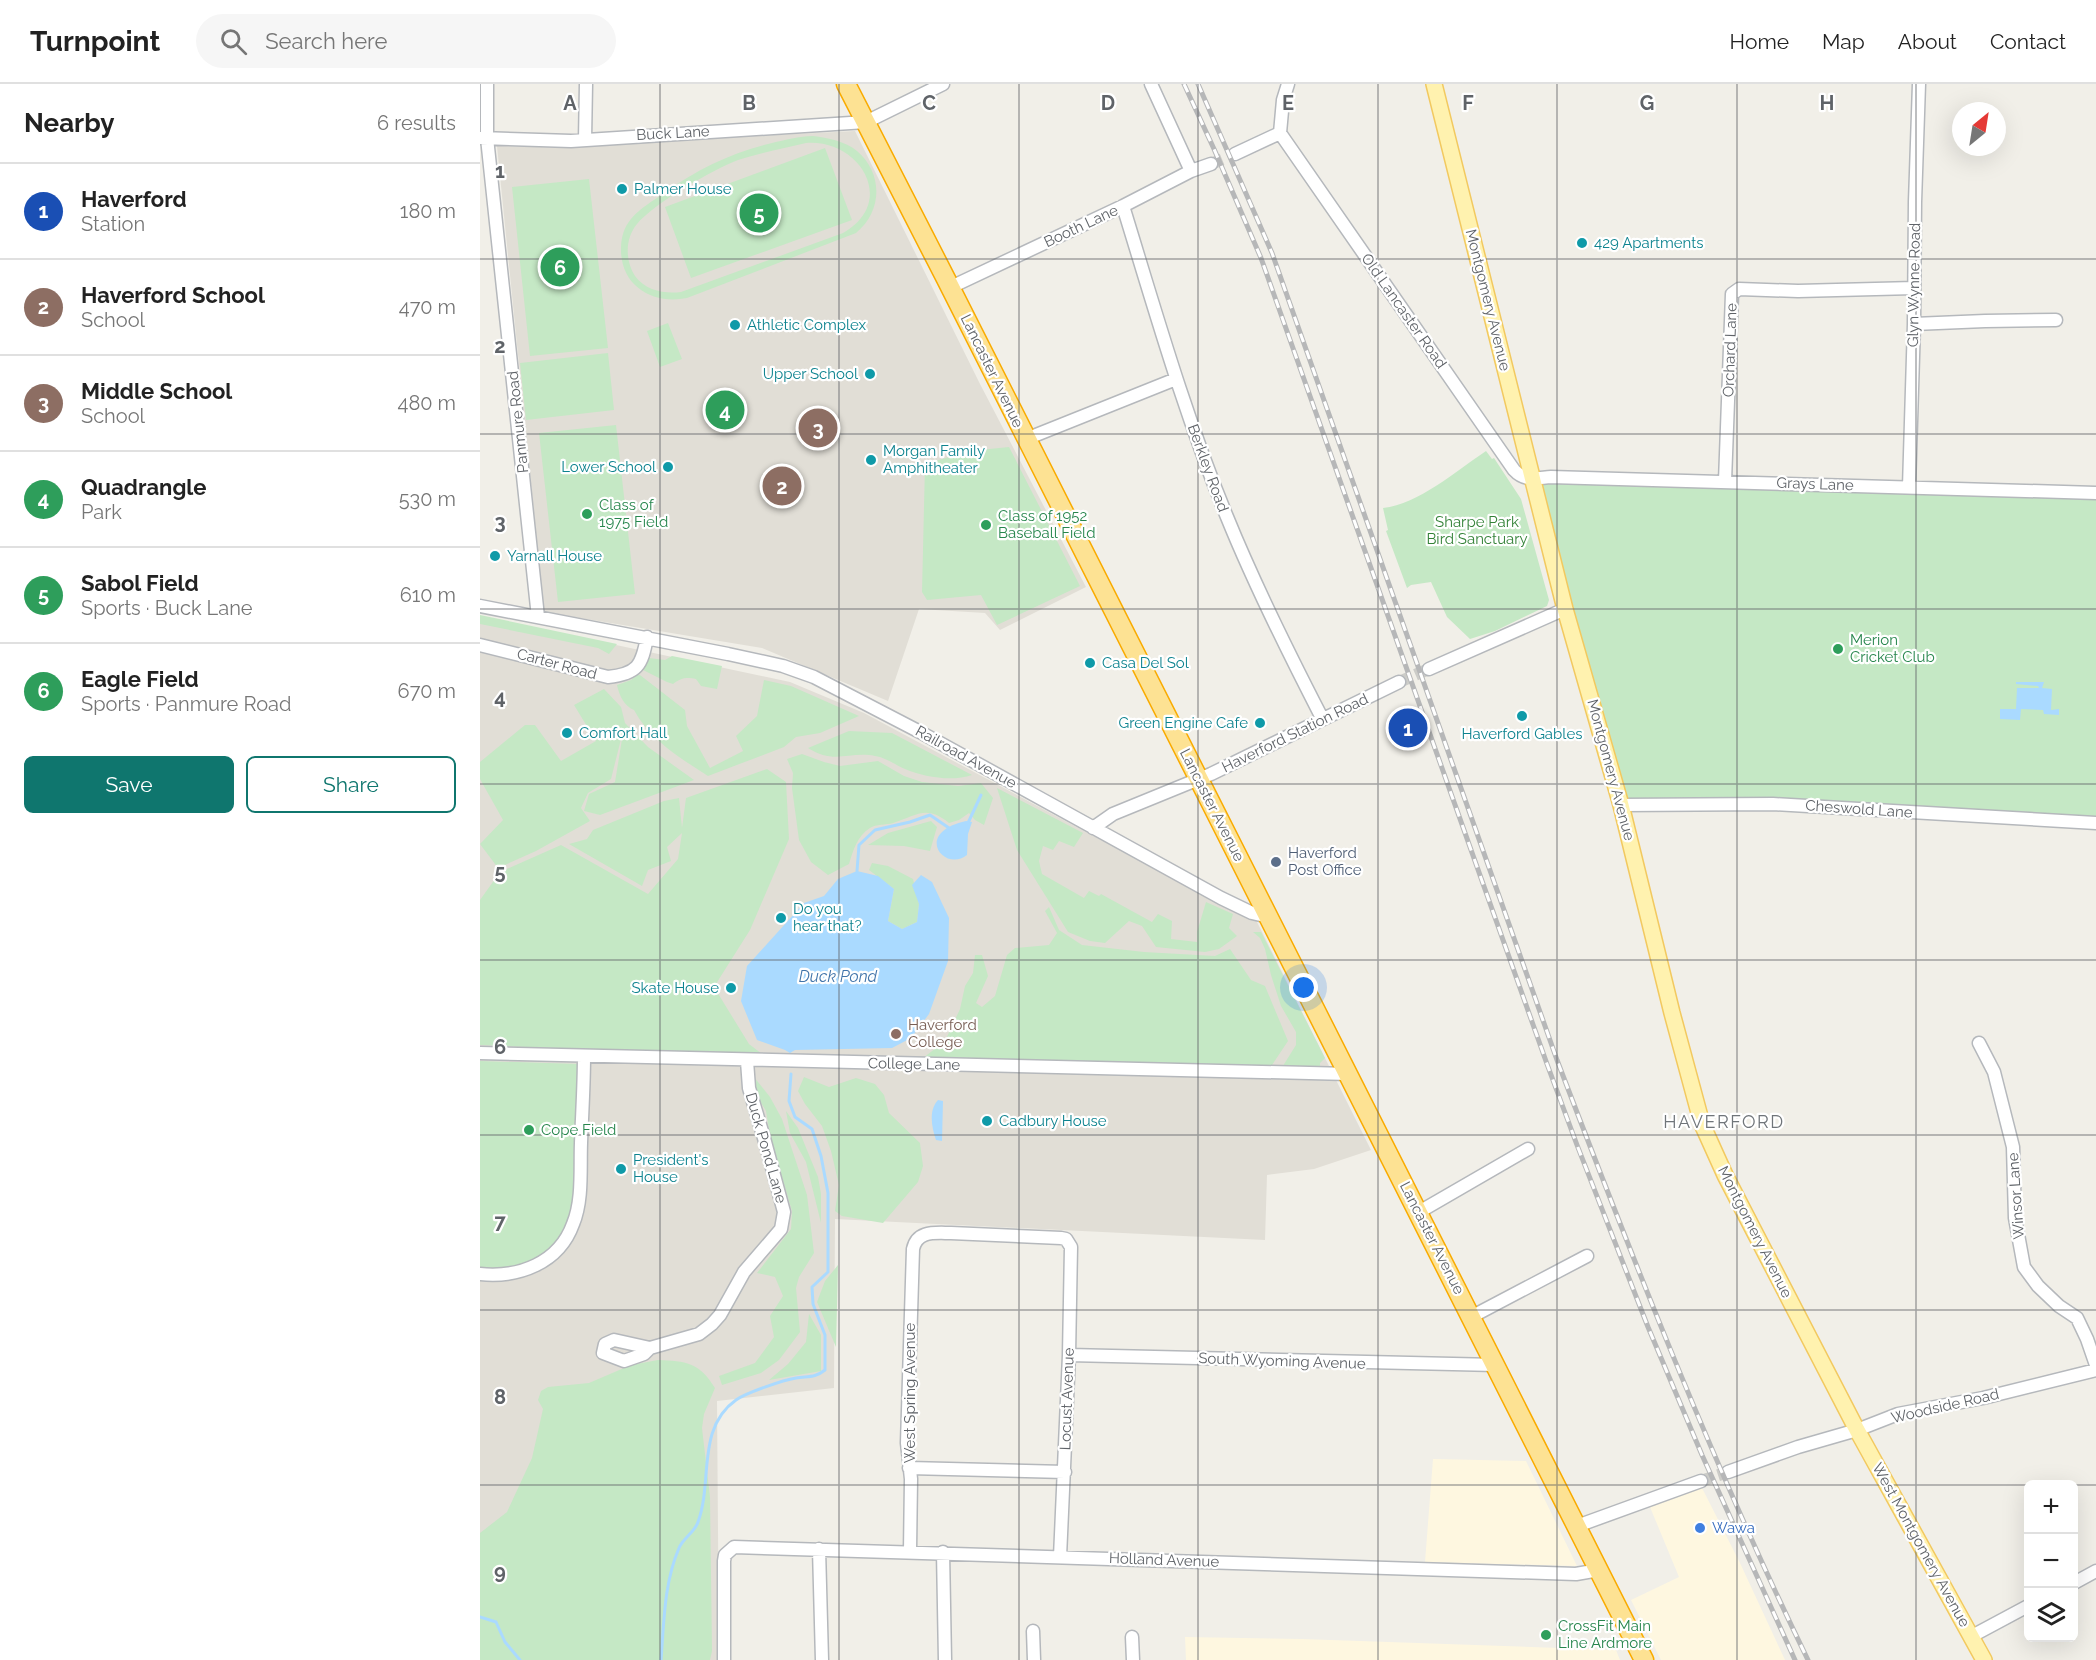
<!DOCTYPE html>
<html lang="en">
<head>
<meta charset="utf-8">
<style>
  :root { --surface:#fff; --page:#f6f6f6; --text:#222; --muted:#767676; --line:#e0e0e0; --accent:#0f766e }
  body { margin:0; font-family:Raleway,sans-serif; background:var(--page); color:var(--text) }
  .controls { position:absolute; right:18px; bottom:18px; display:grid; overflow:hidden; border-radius:9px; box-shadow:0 6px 24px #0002 }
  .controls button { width:54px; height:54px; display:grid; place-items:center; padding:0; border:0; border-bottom:2px solid var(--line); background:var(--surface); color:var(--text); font:30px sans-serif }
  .compass { position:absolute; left:1472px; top:18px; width:54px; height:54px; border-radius:50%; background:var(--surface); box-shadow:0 6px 24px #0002; rotate:30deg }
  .you { position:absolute; left:824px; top:904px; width:21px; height:21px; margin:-15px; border:4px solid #fff; border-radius:50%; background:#1a73e8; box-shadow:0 0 0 9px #1a73e833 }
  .badge { display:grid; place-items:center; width:39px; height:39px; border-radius:50%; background:var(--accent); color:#fff; font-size:20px; font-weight:700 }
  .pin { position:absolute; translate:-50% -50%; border:3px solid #fff; box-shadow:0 2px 6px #0006 }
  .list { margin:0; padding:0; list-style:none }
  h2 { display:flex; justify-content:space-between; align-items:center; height:78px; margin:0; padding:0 24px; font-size:26px }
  h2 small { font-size:20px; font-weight:400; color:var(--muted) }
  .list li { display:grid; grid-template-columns:39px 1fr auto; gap:18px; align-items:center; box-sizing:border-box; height:96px; padding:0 24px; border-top:2px solid var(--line) }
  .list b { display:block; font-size:22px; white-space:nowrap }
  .list p { margin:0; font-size:20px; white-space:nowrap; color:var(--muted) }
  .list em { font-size:20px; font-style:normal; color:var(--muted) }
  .actions { display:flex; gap:12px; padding:18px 24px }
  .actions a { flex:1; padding:14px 0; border:2px solid var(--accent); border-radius:9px; text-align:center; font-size:21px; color:var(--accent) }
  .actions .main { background:var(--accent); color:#fff }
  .icon { flex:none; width:33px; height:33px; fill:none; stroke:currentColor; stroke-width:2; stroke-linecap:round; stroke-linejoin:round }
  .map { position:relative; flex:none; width:1616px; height:1576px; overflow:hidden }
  header { display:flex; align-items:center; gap:36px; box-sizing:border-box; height:84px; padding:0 30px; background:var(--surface); border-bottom:2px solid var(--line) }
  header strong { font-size:28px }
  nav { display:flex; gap:33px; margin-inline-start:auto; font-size:21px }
  .search { width:420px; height:54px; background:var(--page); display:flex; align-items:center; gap:15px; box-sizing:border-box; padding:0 21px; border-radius:33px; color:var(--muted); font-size:22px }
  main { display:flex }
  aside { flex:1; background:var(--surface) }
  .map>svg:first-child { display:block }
  .commercial { fill:#fef7e0 }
  .education { fill:#e1ded6 }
  .green { fill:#c5e8c5; fill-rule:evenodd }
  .water { fill:#aadaff }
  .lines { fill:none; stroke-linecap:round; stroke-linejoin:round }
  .stream { stroke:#aadaff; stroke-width:3 }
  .minor-tunnel { stroke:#ccccc8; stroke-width:12; stroke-dasharray:12 6; stroke-linecap:butt }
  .minor-casing { stroke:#b5b8bc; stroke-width:15 }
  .major-casing { stroke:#f2c960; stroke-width:18 }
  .highway-casing { stroke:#f9ab00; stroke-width:21 }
  .minor { stroke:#fff; stroke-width:12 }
  .major { stroke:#fff2af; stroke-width:15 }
  .highway { stroke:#fde293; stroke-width:18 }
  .rail-casing { stroke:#b6b7b8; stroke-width:5 }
  .rail { stroke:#fff; stroke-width:3; stroke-dasharray:9; stroke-linecap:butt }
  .grid { fill:none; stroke:#5f6368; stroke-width:1.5; stroke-opacity:0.55 }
  .culture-dot { fill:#0f9aa8; stroke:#fff; stroke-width:2 }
  .leisure-dot { fill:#2e9e5b; stroke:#fff; stroke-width:2 }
  .service-dot { fill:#5c6f8a; stroke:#fff; stroke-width:2 }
  .education-dot { fill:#8d6e63; stroke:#fff; stroke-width:2 }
  .shop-dot { fill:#3f7fe0; stroke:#fff; stroke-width:2 }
  .labels { text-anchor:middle; stroke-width:4.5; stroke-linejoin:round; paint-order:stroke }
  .street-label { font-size:15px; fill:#5f6368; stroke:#fff }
  .culture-label { font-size:15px; fill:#0d838f; stroke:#fff; text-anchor:start }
  .leisure-label { font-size:15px; fill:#27864d; stroke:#fff; text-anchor:start }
  .park-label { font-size:15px; fill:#348238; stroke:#fff }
  .service-label { font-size:15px; fill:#4e5e75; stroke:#fff; text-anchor:start }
  .education-label { font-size:15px; fill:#785e54; stroke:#fff; text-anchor:start }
  .shop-label { font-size:15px; fill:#366cbe; stroke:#fff; text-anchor:start }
  .water-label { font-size:16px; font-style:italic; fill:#4174aa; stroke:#fff }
  .quarter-label { font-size:18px; letter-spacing:1.5px; fill:#70757a; stroke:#fff }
  .grid-label { font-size:20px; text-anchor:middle; font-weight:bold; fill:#5f6368; stroke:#fff; stroke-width:4.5; stroke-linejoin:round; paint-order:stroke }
</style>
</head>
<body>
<header>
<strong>Turnpoint</strong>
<div class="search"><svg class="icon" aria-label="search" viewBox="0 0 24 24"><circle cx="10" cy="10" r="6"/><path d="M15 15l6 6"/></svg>Search here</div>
<nav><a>Home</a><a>Map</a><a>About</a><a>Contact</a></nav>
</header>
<main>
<aside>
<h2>Nearby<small>6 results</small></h2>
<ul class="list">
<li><span class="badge" style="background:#1a4fb4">1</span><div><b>Haverford</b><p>Station</p></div><em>180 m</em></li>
<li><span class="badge" style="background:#8d6e63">2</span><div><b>Haverford School</b><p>School</p></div><em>470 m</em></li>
<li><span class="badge" style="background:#8d6e63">3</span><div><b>Middle School</b><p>School</p></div><em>480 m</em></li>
<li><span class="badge" style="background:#2e9e5b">4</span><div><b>Quadrangle</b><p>Park</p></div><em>530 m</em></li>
<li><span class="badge" style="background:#2e9e5b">5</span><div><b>Sabol Field</b><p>Sports · Buck Lane</p></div><em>610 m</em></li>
<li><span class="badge" style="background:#2e9e5b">6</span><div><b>Eagle Field</b><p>Sports · Panmure Road</p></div><em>670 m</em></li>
</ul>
<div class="actions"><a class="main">Save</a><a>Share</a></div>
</aside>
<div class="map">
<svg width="1616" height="1576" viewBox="0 0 1616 1576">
  <rect width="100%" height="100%" fill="#f1efe8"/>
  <path class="commercial" d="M953 1375 1046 1377 1097 1482 945 1478Z
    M1222 1404 1260 1479 1305 1576H1181L1151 1516 1199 1493 1170 1423Z
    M705 1553 822 1555 1136 1566 1140 1576H706Z"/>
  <path class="education" d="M375 47 500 300 606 503 520 546 505 529 439 525 408 617 282 564 64 528 17 62 98 64 117 60Z
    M0 532 310 598 384 629 617 754 775 834 891 1066 834 1085 787 1091 785 1156 355 1135 354 1304 237 1317 239 1576H0Z"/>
  <path class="green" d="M333 52C348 54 365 57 377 67 403 89 403 127 376 149L207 214C173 221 140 202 141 164 141 154 144 143 151 135 160 124 173 117 184 109 218 85 251 69 292 59 305 56 319 52 333 52ZM326 59C380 55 418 118 363 149L201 208C185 210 166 207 155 192 145 177 145 154 157 140 173 120 234 85 258 76 280 69 304 64 326 59Z
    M345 64 372 136 211 194 185 123Z
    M109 95 128 264 50 272 32 103Z
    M188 239 202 275 180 283 167 247Z
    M128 269 134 326 46 336 40 279Z
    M136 341 155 510 78 518 59 349Z
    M529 363 600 502 517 541 501 511 447 516 442 508 445 380 490 367Z
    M1006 367 1012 375 1014 374 1041 415 1069 516 1067 522 1015 547 990 555 967 533 951 498 931 501 927 504 906 447 908 446 903 424C939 420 976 387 1006 367Z
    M1053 395 1616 409V739L1293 720 1141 721Z
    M0 531 137 560 129 570 118 564 0 540Z
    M192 572 242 582 237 605 221 602 216 595C206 593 201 594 193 600L187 598 161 585 169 574 185 576Z
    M157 591H160L205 626 207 642 230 684 263 667 256 652 277 632 284 596 311 602 379 632 340 649 316 653 304 663 228 692C200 674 170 656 154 626 144 622 139 611 137 601L151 596Z
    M124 605 141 623 145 639 168 663 214 696 120 731 104 727 109 710 135 698 144 643 131 695 108 709 101 724 110 737 56 767 18 784 0 760 23 736 0 695V678L45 641H55L81 677 116 657 94 621Z
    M369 647 412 649 492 691C472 698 444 693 425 685 415 681 405 673 395 672 369 667 354 681 328 664Z
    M322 670 344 678 360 682 398 677 424 692 442 698 478 702 501 699 513 714 504 741 495 736 489 729 479 736 469 739C446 720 436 732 413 739 406 741 396 740 390 744 377 752 373 767 369 780L348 791 331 778 319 756 312 704 313 689 307 675Z
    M287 685 306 698 309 755 270 846 234 903 269 960 286 973 0 961V816L20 788 81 761 168 810 198 775 202 749 187 763 191 777 168 786 162 802 89 760 107 755 113 746 184 717 199 714 202 744 206 714Z
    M517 704 603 749 594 763 579 757 573 766 563 762 559 777 562 790 604 814 609 807 619 812 621 810 672 838 678 830 692 837 691 855 717 858V848L726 818 753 830 749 844 757 852 739 865 725 868 676 863 662 842 649 837 625 859 610 857 588 848 537 766Z
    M451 737 457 743 450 767 424 762 388 761 408 749Z
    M392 779 408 782 433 795 439 820 437 838 422 845 408 837 414 805 389 786Z
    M569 823 579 846 602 861 664 868 735 872 750 865 771 896 785 902 808 957 792 981 780 982 443 974 465 957 480 925 485 902 493 889 495 871H502L508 892 496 919 502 923 515 912 527 871 535 864 569 861 577 849 565 827Z
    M773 848H781L845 974 840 979V985H801L816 961V948L801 922 791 891 785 865 780 854Z
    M0 977 99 980 95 1112 90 1139 76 1161 59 1176 34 1185 0 1184Z
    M274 993 290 1013 302 1035 327 1111 334 1169 319 1193 316 1204 320 1248 299 1276 281 1289 242 1301 239 1292 275 1279 294 1253 290 1232 303 1212 295 1193 277 1189 311 1145 312 1127 290 1052 286 1027 277 1012Z
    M324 993 349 1003 376 994 395 1000 404 1011 409 1029 440 1059 443 1082 438 1098 403 1139 362 1132 355 1127 359 1101 351 1067 342 1042 325 1020 318 1007Z
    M306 1027 318 1044 338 1093 341 1110V1139L326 1078 310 1049Z
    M358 1181 356 1263 337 1218 345 1197Z
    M329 1230 341 1251V1287L289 1296 308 1280 326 1258Z
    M178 1276C206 1277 219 1278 235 1304L224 1330 222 1344 230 1413 232 1567 230 1576H0V1449L27 1428 52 1374 63 1325 58 1316 61 1307 68 1303 109 1299 151 1281Z"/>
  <path class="water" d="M1536 598H1564L1562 604 1572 605 1571 626 1579 625V631L1564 630 1563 626 1541 625 1540 636 1520 635V625H1536L1537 604H1559L1558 602 1536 600Z
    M486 737 492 738 488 750 487 771C465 789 432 749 486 737Z
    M377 787 398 792 414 805 408 837 422 845 437 838 439 820 432 801 441 791 452 798 469 834 468 877 449 930 431 954 412 964 315 966 310 969 305 966 277 956 261 917 267 882 324 819 344 812 358 795Z
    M458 1016 463 1017 462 1057 456 1056C452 1044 448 1027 458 1016Z"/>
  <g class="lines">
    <path class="stream" d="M488 739 501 711
      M377 787 379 761 395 746 430 738 450 731 469 744
      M0 1533 16 1538 25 1558 40 1576
      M181 1576C184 1538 184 1499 199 1464 203 1454 215 1448 218 1438 233 1398 216 1344 256 1316 266 1309 303 1296 316 1294 328 1292 335 1294 345 1286V1251L333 1220 332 1203 348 1188V1109L341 1072 332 1045 315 1033 309 1017 311 990"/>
    <path class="minor-tunnel" d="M731 80 755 70
      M919 598 949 585
      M1221 1397 1248 1388"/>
    <g class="minor-casing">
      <path id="minor" d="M7 0V54L58 533
        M671 0 711 87
        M800 49 1034 386C1045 398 1056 394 1071 393L1616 409
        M1 54 91 57 386 38 463 0
        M105 56 106 0
        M755 70 800 49 803 16 808 0
        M643 122C675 226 705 332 747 433 775 502 808 568 842 634
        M471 203 643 122 711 87 731 80
        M1434 240 1505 237 1576 236
        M546 355 696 295
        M1245 397 1252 210 1259 205 1318 207 1434 204
        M1429 403 1434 240 1435 118 1439 0
        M0 522 248 570 303 582 334 593 440 648 741 814 772 829 789 833
        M0 561 128 593C157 590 162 582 167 553
        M949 585 1085 525
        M1141 721 1293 720 1616 739
        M613 744 633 730 731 690 919 598
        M1499 959 1514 988 1533 1063 1535 1134 1544 1183 1558 1202 1579 1222 1597 1234 1607 1255 1616 1281
        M0 969 869 990
        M939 1128 1048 1065
        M0 1190C39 1194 79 1179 93 1140 103 1116 100 1085 101 1059 102 1030 104 1001 104 972
        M991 1233 1107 1172
        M170 1264 134 1256 125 1260 123 1269 144 1277 164 1270 170 1264 219 1250 232 1240 240 1231 264 1188 301 1145 304 1128 284 1054 269 1004 267 977
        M589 1271 1016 1281
        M429 1384 585 1388
        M1248 1388 1318 1363 1377 1346 1418 1330 1503 1314 1616 1286
        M1097 1442 1221 1397
        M339 1465 342 1576
        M430 1467 431 1395 427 1359 433 1165C437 1146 455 1149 471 1149L581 1154 586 1155 591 1163 589 1271 580 1473
        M463 1468 465 1576
        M1594 1499 1616 1487
        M553 1547 554 1576
        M1492 1552 1548 1522
        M652 1553 653 1576
        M244 1576V1477L245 1471 254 1463 1096 1490 1119 1486"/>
    </g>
    <g class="major-casing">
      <path id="major" d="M954 0 1085 525 1141 721 1192 929 1222 1040 1245 1091 1377 1346 1504 1576"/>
    </g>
    <g class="highway-casing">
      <path id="highway" d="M366 0 466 195 1164 1576"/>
    </g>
    <use href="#minor" class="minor"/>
    <use href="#major" class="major"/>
    <use href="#highway" class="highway"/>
    <g class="rail-casing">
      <path id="rail" d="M704 0 734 65 781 174 1067 980 1097 1061 1168 1243 1222 1371 1315 1576
        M718 0 792 169 1077 976C1154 1178 1233 1381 1328 1576"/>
    </g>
    <use href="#rail" class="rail"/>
  </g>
  <path class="grid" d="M180 0V1576M359 0V1576M539 0V1576M718 0V1576M898 0V1576M1077 0V1576M1257 0V1576M1436 0V1576M0 175H1616M0 350H1616M0 525H1616M0 700H1616M0 876H1616M0 1051H1616M0 1226H1616M0 1401H1548M1594 1401H1616"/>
  <g class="culture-dot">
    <circle cx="142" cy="105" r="6"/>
    <circle cx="1102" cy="159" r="6"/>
    <circle cx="255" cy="241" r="6"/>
    <circle cx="390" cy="290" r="6"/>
    <circle cx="391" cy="376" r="6"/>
    <circle cx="188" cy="383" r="6"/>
    <circle cx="15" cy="472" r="6"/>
    <circle cx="610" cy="579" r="6"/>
    <circle cx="1042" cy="632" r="6"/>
    <circle cx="780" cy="639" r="6"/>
    <circle cx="87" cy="649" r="6"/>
    <circle cx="301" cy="834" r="6"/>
    <circle cx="251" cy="904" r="6"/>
    <circle cx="507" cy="1037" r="6"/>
    <circle cx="141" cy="1085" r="6"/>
  </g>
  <g class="leisure-dot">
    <circle cx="107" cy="430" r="6"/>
    <circle cx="506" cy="441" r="6"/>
    <circle cx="1358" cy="565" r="6"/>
    <circle cx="49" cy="1046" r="6"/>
    <circle cx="1066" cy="1551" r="6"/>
  </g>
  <circle class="service-dot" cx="796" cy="778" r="6"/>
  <circle class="education-dot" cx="416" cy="950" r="6"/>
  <circle class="shop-dot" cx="1220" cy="1444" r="6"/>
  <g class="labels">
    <g class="street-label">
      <text transform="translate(193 49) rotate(-3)" y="5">Buck Lane</text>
      <text transform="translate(601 142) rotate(-25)" y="5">Booth Lane</text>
      <text transform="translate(1434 201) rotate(-89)" y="5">Glyn Wynne Road</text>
      <text transform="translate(1008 216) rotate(76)" y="5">Montgomery Avenue</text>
      <text transform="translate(924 227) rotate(55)" y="5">Old Lancaster Road</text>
      <text transform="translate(1250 266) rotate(-88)" y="5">Orchard Lane</text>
      <text transform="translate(512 287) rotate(64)" y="5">Lancaster Avenue</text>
      <text transform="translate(38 338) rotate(-96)" y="5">Panmure Road</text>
      <text transform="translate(728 384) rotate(70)" y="5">Berkley Road</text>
      <text transform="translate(1335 400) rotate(2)" y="5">Grays Lane</text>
      <text transform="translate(77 580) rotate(15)" y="5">Carter Road</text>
      <text transform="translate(815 649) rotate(-26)" y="5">Haverford Station Road</text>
      <text transform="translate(486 673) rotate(29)" y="5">Railroad Avenue</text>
      <text transform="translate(1131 686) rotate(75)" y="5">Montgomery Avenue</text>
      <text transform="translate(732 721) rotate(63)" y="5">Lancaster Avenue</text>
      <text transform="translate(1379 725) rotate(4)" y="5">Cheswold Lane</text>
      <text transform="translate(434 980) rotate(1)" y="5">College Lane</text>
      <text transform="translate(286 1064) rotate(74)" y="5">Duck Pond Lane</text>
      <text transform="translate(1536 1112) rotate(-94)" y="5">Winsor Lane</text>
      <text transform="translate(1275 1148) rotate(63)" y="5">Montgomery Avenue</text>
      <text transform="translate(952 1154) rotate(63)" y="5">Lancaster Avenue</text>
      <text transform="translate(802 1277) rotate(2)" y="5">South Wyoming Avenue</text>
      <text transform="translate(430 1309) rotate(-90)" y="5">West Spring Avenue</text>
      <text transform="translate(587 1315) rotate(-88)" y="5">Locust Avenue</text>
      <text transform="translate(1465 1322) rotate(-13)" y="5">Woodside Road</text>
      <text transform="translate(1441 1461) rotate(61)" y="5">West Montgomery Avenue</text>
      <text transform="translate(684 1476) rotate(2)" y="5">Holland Avenue</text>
    </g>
    <g class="culture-label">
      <text x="154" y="110">Palmer House</text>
      <text x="1114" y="164">429 Apartments</text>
      <text x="267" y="246">Athletic Complex</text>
      <text x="378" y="295" text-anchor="end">Upper School</text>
      <text x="403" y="372">Morgan Family<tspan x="403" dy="17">Amphitheater</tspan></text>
      <text x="176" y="388" text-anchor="end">Lower School</text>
      <text x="27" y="477">Yarnall House</text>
      <text x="622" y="584">Casa Del Sol</text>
      <text x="768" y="644" text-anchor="end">Green Engine Cafe</text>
      <text x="99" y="654">Comfort Hall</text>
      <text x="1042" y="655" text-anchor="middle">Haverford Gables</text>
      <text x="313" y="830">Do you<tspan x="313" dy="17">hear that?</tspan></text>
      <text x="239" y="909" text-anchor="end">Skate House</text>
      <text x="519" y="1042">Cadbury House</text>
      <text x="153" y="1081">President's<tspan x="153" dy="17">House</tspan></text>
    </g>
    <g class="leisure-label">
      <text x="119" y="426">Class of<tspan x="119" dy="17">1975 Field</tspan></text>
      <text x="518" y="437">Class of 1952<tspan x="518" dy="17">Baseball Field</tspan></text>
      <text x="1370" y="561">Merion<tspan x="1370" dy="17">Cricket Club</tspan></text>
      <text x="61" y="1051">Cope Field</text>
      <text x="1078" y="1547">CrossFit Main<tspan x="1078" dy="17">Line Ardmore</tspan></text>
    </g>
    <g class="park-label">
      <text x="997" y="443">Sharpe Park<tspan x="997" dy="17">Bird Sanctuary</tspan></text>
    </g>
    <g class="service-label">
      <text x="808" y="774">Haverford<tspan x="808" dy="17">Post Office</tspan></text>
    </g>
    <g class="education-label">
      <text x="428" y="946">Haverford<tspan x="428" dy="17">College</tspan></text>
    </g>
    <g class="shop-label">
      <text x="1232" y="1449">Wawa</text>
    </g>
    <g class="water-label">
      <text x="358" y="898">Duck Pond</text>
    </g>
    <g class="quarter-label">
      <text x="1244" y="1044">HAVERFORD</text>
    </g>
  </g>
  <g class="grid-label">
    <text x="90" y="26">A</text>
    <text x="269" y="26">B</text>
    <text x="449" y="26">C</text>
    <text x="628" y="26">D</text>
    <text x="808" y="26">E</text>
    <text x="988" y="26">F</text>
    <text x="1167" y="26">G</text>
    <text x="1347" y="26">H</text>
    <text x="20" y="94">1</text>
    <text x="20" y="269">2</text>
    <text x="20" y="445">3</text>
    <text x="20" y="620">4</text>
    <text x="20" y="795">5</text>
    <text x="20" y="970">6</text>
    <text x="20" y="1145">7</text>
    <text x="20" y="1320">8</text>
    <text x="20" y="1495">9</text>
  </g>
</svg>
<div class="controls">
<button>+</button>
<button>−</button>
<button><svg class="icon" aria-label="layers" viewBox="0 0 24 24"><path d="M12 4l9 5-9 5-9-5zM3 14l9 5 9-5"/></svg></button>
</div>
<svg class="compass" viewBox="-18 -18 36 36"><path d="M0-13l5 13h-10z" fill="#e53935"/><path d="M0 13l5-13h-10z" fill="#767676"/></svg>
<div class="you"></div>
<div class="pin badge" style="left:928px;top:644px;background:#1a4fb4">1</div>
<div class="pin badge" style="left:302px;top:402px;background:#8d6e63">2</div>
<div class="pin badge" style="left:338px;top:344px;background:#8d6e63">3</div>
<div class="pin badge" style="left:245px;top:326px;background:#2e9e5b">4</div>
<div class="pin badge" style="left:279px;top:129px;background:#2e9e5b">5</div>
<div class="pin badge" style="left:80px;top:183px;background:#2e9e5b">6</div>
</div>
</main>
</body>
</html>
